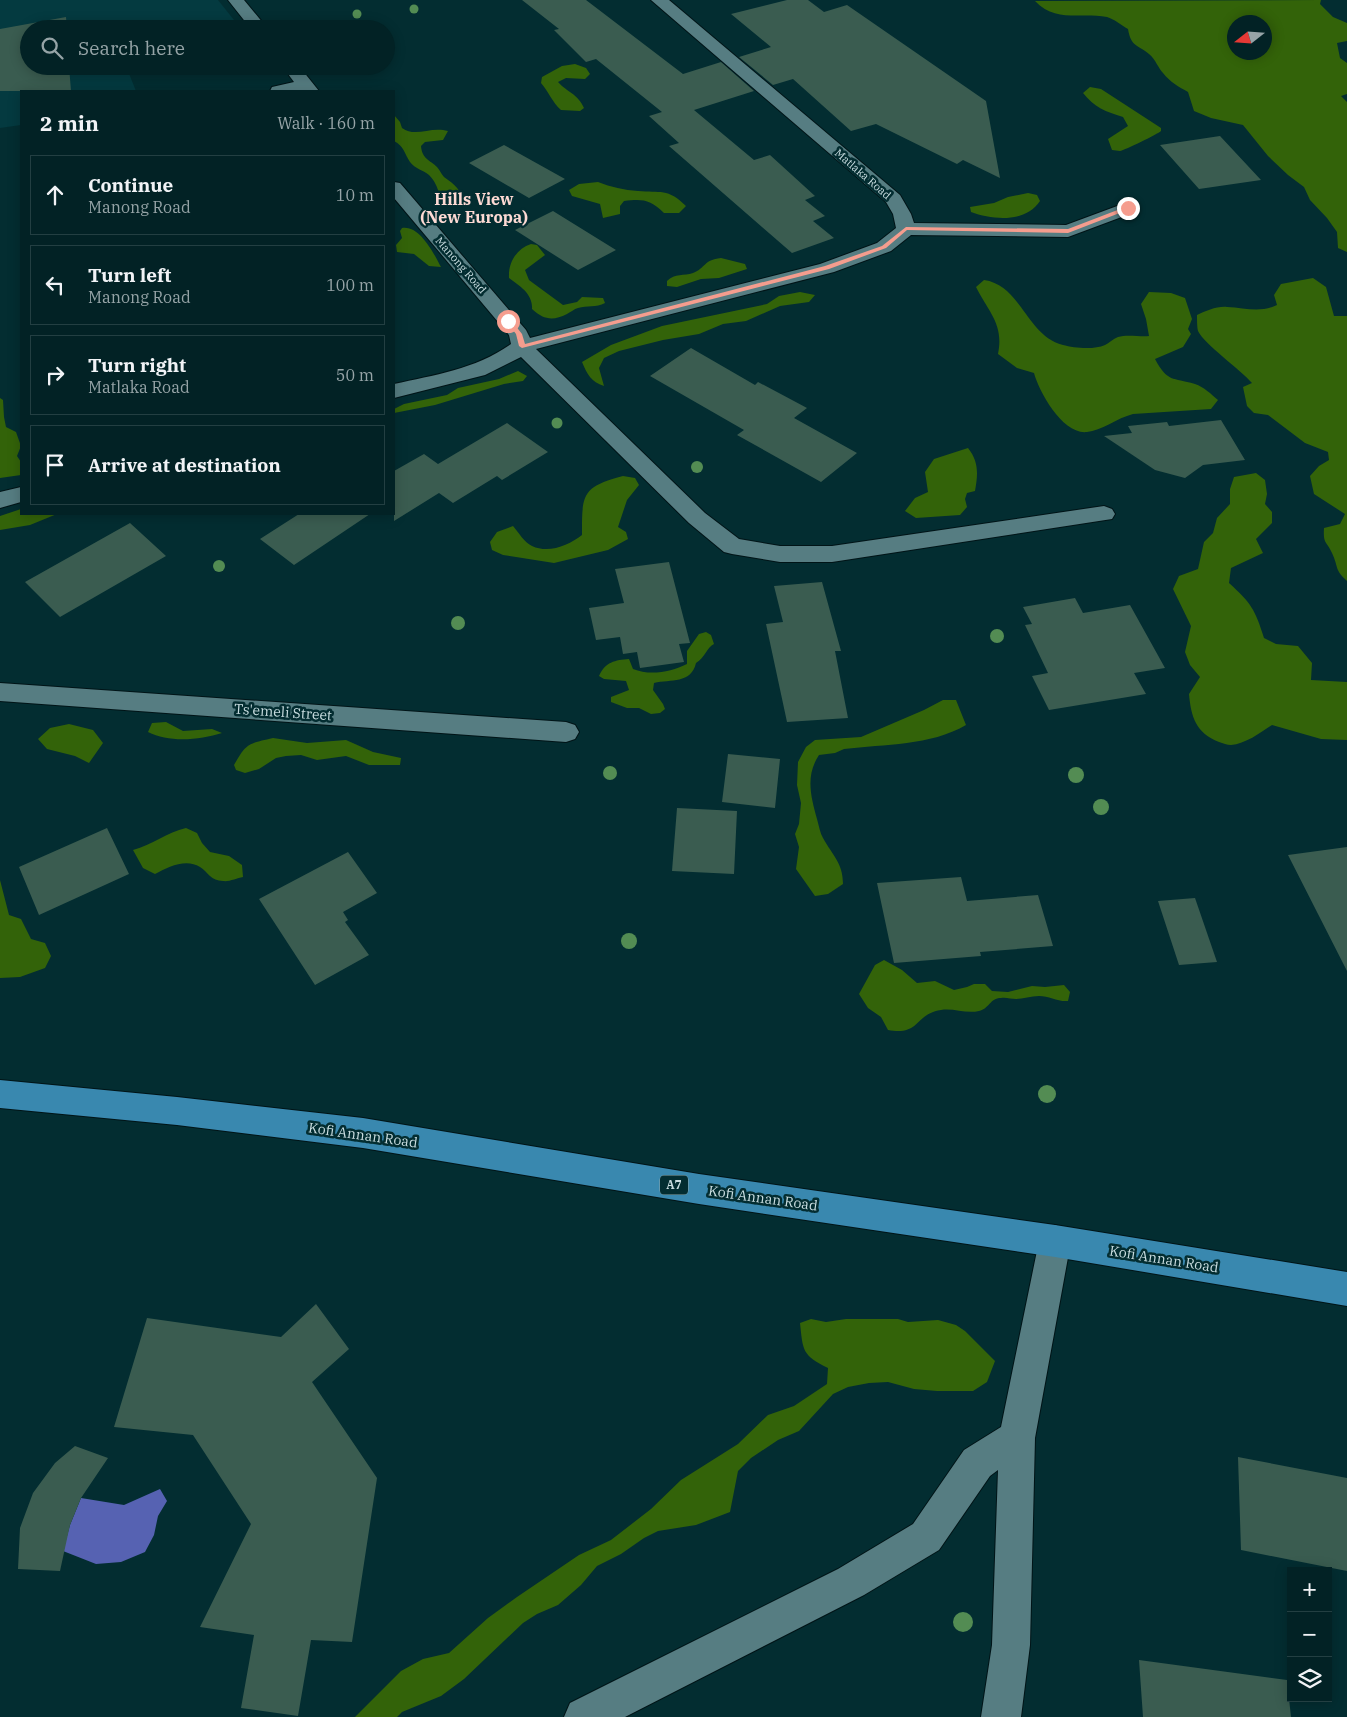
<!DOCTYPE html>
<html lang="en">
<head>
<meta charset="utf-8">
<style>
  :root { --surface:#022225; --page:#0c2a2d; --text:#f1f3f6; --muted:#96a4a7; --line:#233f42 }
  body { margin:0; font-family:"IBM Plex Serif",serif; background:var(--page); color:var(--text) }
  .controls { position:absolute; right:15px; bottom:15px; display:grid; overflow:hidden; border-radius:0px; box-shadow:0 2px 12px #0003 }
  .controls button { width:45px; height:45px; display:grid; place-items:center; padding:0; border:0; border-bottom:1px solid var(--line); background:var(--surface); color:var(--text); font:25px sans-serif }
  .compass { position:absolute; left:1227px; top:15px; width:45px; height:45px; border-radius:50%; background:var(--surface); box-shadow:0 2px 12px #0003; rotate:253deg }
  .stop { position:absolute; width:15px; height:15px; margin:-11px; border:4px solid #f59d8e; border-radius:50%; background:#fff }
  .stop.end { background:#f59d8e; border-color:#fff; box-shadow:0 1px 5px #0008 }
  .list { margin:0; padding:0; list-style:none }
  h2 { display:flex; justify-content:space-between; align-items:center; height:65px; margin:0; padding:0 20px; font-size:21px }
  h2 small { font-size:16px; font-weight:400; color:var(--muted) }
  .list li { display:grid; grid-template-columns:32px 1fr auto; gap:15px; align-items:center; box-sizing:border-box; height:80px; margin:0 10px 10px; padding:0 10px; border:1px solid var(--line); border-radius:0px }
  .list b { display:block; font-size:19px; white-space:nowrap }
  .list p { margin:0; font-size:16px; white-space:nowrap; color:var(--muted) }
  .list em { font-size:16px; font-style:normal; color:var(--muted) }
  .icon { flex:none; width:28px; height:28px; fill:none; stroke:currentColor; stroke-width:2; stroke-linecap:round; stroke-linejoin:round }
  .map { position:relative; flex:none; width:1347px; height:1717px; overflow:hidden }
  .search { position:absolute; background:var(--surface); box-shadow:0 2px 12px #0003; left:20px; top:20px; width:375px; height:55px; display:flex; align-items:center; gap:12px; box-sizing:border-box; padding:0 18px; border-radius:28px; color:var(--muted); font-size:19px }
  .panel { position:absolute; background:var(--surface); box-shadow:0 2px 12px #0003; left:20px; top:90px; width:375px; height:425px; border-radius:0px }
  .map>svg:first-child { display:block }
  .built { fill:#043a40 }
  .forest { fill:#336309; fill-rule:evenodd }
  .water { fill:#5662b2 }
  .building { fill:#3a5c50 }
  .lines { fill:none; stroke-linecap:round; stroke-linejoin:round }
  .minor-casing { stroke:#001417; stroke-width:2 }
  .major-casing { stroke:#001417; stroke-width:2 }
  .minor { fill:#567d82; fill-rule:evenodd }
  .major { fill:#3988af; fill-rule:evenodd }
  .tree { fill:#538c53 }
  .route { fill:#f59d8e }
  .labels { text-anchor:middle; stroke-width:5; stroke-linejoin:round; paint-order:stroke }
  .far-street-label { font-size:11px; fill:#c9dde0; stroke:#032d31 }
  .shield { fill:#032d31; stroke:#8ea8ac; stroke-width:1 }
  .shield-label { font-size:12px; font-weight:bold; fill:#c9dde0 }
  .street-label { font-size:14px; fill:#c9dde0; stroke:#032d31 }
  .far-district-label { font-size:16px; font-weight:bold; fill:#fddad4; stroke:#032d31 }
</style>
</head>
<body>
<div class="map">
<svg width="1347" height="1717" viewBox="0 0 1347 1717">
  <rect width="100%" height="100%" fill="#032d31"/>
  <path class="built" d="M0 0H218L234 20 195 29H29V66H126L136 91H21V125L0 128Z"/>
  <path class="forest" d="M1321 0 1320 4 1333 17 1347 23V41L1337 43 1340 58 1347 63V94L1341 96 1347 102V252L1338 248 1337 232 1327 218 1310 200 1304 187 1288 175 1268 156 1243 125 1211 118 1194 111 1188 92C1179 87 1170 82 1163 73 1158 68 1156 60 1149 54 1137 44 1131 47 1128 29 1121 25 1114 19 1107 17 1080 12 1056 23 1035 1ZM1234 22H1264V52H1234Z
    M575 64 586 68 590 74 585 79 566 78 558 82C567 92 578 94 584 108L580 111 561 110C552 102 549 92 541 83L542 77 562 66Z
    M1090 87 1101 89 1161 128V131C1158 134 1125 150 1120 151 1117 151 1115 150 1112 150L1108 139 1128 126 1123 117C1106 112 1094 107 1083 93Z
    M394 115 400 122 402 128C416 138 430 126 448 131L443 140 425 142 421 146C422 159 430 160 437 167 440 170 441 174 444 177 455 185 463 190 462 205L456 207C434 198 442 188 429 175 423 170 415 169 410 162 404 153 404 146 394 141Z
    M598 182C611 187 624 190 638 191 660 193 668 188 686 206L679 213H664C650 199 642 199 624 201L620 206V214L603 218 600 204 572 196 569 190 579 184Z
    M1028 193 1037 195 1040 201C1026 223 993 220 971 212L970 207 994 203 1008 197Z
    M402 228C420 225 434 254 441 267L429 266 414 254 397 252 396 245 402 238 400 231Z
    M531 244 537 245 545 255 525 270 529 280 533 283 563 305 577 302 582 297 603 298 605 303C596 308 587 305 578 308 574 309 571 312 567 314 553 321 544 320 532 309 533 294 520 286 509 278 508 263 516 249 531 244Z
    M721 258 745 264 747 269 719 278 701 279 677 287 667 286V281C675 273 684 276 693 273 706 268 703 260 721 258Z
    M1313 278 1326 287 1334 316H1347V581C1334 569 1339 568 1332 553 1326 540 1323 544 1324 528L1340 524 1345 514 1314 494 1310 476 1319 466 1329 460 1328 452 1305 443 1268 415 1254 413 1247 406 1243 387 1252 383C1241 370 1204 344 1198 331 1197 327 1197 319 1197 315 1206 311 1217 306 1227 307 1246 308 1260 313 1277 305L1274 295 1281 284Z
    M984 280C1021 285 1027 336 1063 345 1074 348 1094 350 1105 345 1109 343 1113 339 1118 337 1127 334 1140 337 1149 336L1146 319 1141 304 1149 292 1171 293 1185 298 1192 319 1188 329 1191 334 1183 347 1155 359C1168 383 1172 377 1195 384 1204 387 1211 394 1218 400L1211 409 1133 414C1117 418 1101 431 1087 432 1063 435 1039 392 1034 373L1017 368 998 354C1004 324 989 313 976 287Z
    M800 292 815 295 809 302 780 306 746 321 723 324 699 334 663 340 619 351 604 358 599 368 604 386C591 382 587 374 582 362L611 345 662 326 767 304 779 296Z
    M518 371 527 376 523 381 504 384 435 405 394 413V409L404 404 447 395 458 388 499 379Z
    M0 398 3 400 4 417 6 427 16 432 21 446 17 456 21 462V475L0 478Z
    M968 448C979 462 978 474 975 491L967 493 965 499 967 507 960 515 916 518 905 511 915 498 928 492 925 472 934 459Z
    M1256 473 1265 480 1267 494 1265 504 1272 512V523L1256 539 1263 553 1231 568 1229 583C1251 603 1255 609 1264 638L1276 644 1298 646 1312 663 1311 680 1347 682V740L1321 739 1272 725C1260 733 1245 744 1231 745 1227 745 1223 743 1219 742 1196 733 1191 717 1189 694L1200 677 1190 665 1185 652 1191 626 1173 589 1179 576 1198 569 1204 542 1213 533 1217 518 1230 504V489L1234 477Z
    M623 476 635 478 639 485 627 500 618 527 626 532 628 539 608 550 554 563 503 555 492 550 490 542 497 532 513 526C519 533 524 542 532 546 549 554 569 545 582 535 582 495 581 487 623 476Z
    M21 509V514H57L30 525 0 530V516Z
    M706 632 711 635 714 644C707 647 705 658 696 663 691 684 671 679 654 683L653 690 663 704 665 709 660 713 651 714 639 708H627L611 702V697L629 690 626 681 604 679 599 676C605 662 615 660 629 659L633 669C650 676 671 672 687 664V651L699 634Z
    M943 700H956L966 725C930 746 885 744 844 749L835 753 819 755C805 776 811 797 817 819 819 826 820 833 823 838 833 856 843 863 843 884L828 894 815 896 796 869 799 847 795 834 799 824 801 803 797 785 798 762 806 747 815 740 861 737 924 710Z
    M166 722 183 731 212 729 222 733C200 740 169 743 148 732L152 723Z
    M69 724 93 730 103 743 89 763 75 756 47 749 38 739 50 728Z
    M273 738 307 743 346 740 373 752 401 758 400 765H369L346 756 317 760 301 755 286 756 276 758 259 769 245 773 236 770 234 765C247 742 248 744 273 738Z
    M186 828 197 833 202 843 210 852 229 856 242 865 243 877C237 878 229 882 223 881 211 881 208 872 200 867 186 858 168 867 155 874L143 868 133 850C152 845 167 832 186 828Z
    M0 880 9 915 21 919 31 939 45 943 51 956 45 968 20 977 0 978Z
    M884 960 902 970 917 983 935 981 954 990 967 987 974 984H985L992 991 1008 992 1032 986 1045 987 1064 985 1070 992 1068 1001C1058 1002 1049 996 1039 996 1031 996 1023 999 1016 999 1011 999 1006 997 1001 998 990 998 989 1009 979 1011 966 1014 954 1008 941 1010 914 1014 921 1036 888 1030L881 1017 868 1008 859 994 875 965Z
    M811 1319 826 1322 846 1319H898L908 1322 938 1320 956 1325 965 1331 995 1361 987 1382 973 1391H937L914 1389 888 1382 869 1383 848 1387 833 1394 799 1431 778 1440 751 1458 738 1471 730 1512 696 1525 658 1531 644 1538 621 1554 597 1566 581 1585 558 1605 537 1614 523 1623 464 1679 441 1696 402 1712 397 1717H355L401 1671 423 1659 449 1653 488 1618 517 1597 579 1555 611 1540 651 1509 681 1480 738 1444 768 1415 794 1406 827 1384 828 1368C802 1355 803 1351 800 1323Z"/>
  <path class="water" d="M160 1489 167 1501 158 1516 154 1535 145 1552 121 1562 96 1564 63 1551 70 1525 81 1498 124 1505Z"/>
  <path class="building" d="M522 0H586L683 74 721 62 754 91 694 110 754 160 770 155 815 196 805 200 825 216 813 221 834 238 792 253 669 146 679 143 649 116 662 112 596 59 586 62 554 30 559 29Z
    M787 0H808L824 12 847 5 986 101 1000 178 963 160 957 164 876 124 851 131 793 79 773 85 739 57 771 47 731 14Z
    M66 17 67 29H29V66H69L71 91H0V29Z
    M1220 136 1261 180 1199 189 1160 145Z
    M504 145 565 179 529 198 469 163Z
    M553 211 616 250 578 270 515 230Z
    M691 348 755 385 758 382 807 408 794 418 857 453 821 482 737 435 744 430 650 376Z
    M1221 420 1245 460 1203 465 1185 478 1155 470 1104 436 1132 433 1128 426 1167 422 1169 426Z
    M507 423 548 452 502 480 497 476 453 503 439 493 394 521V471L424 454 438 464Z
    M299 514H370L294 565 260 539Z
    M130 523 166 556 60 617 25 582Z
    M669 562 690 643 679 644 684 662 640 668 637 652 623 654 620 637 596 640 589 608 624 603 615 569Z
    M822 582 841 651H835L848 718 787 722 766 624 783 622 774 586Z
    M1075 598 1083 613 1130 605 1165 668 1134 673 1146 694 1049 710 1032 676 1048 673 1025 625 1032 624 1023 607Z
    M728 754 780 759 775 808 722 802Z
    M677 808 737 811 734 874 672 871Z
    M107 828 129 874 39 915 19 867Z
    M1347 847V971L1288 855Z
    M348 852 377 893 343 912 348 920 345 922 369 955 315 985 259 899Z
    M961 877 967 901 1038 895 1053 946 980 952 981 956 894 963 877 883Z
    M1195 898 1217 962 1179 965 1158 901Z
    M316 1304 349 1349 312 1382 377 1478 352 1642 311 1640 298 1716 241 1708 254 1635 200 1627 251 1524 193 1435 114 1427 147 1318 281 1337Z
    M75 1446 108 1458 81 1498 70 1525 60 1571 18 1569 20 1528 33 1493 55 1463Z
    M1238 1457 1347 1478V1571L1241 1550Z
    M1139 1660 1287 1680 1291 1717H1143Z"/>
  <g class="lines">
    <g class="minor-casing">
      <path id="minor" d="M228 0H244L268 29H251Z
        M651 0H669L900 195 911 214 914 223 1066 225 1128 202 1135 204 1137 208 1135 212 1068 237 911 235 891 251 834 272 536 349 705 513 739 539 780 546H832L1104 506 1112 509 1115 514 1112 519 832 562H780L732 554 724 552 689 523 521 357 485 375 394 398V384C434 375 476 369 511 344L509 335 394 198V182L400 183 526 330 530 338 820 264 877 243 896 228 893 214 886 202Z
        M282 66H299L319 91H270L272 87 294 82Z
        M21 487V502L0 508V492Z
        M0 683 566 722 575 725 579 732 575 739 566 742 0 701Z
        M1055 1225 1067 1230 1071 1241 1035 1438 1030 1645 1021 1717H981L992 1645 998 1470 990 1476 939 1550 864 1595 625 1717H564L570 1703 838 1569 913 1524 964 1450 1001 1427 1039 1241 1043 1230Z"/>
    </g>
    <g class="major-casing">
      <path id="major" d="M0 1080 177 1097 363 1118 699 1174 1055 1225 1347 1272V1306L1055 1257 699 1204 363 1148 177 1125 0 1108Z"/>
    </g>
    <use href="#minor" class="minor"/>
    <use href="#major" class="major"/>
  </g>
  <g class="tree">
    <circle cx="414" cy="9" r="4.5"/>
    <circle cx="357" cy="14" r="4.5"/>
    <circle cx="557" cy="423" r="5.5"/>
    <circle cx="697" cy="467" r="6"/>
    <circle cx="219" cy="566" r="6"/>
    <circle cx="458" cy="623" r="7"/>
    <circle cx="997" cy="636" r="7"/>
    <circle cx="610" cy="773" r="7"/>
    <circle cx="1076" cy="775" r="8"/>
    <circle cx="1101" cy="807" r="8"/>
    <circle cx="629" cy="941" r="8"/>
    <circle cx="1047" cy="1094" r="9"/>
    <circle cx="963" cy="1622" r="10"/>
  </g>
  <path class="route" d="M1128 206 1130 209 1068 233 907 230 886 248 829 269 522 348 519 346 516 334 506 321 511 320 522 334 525 344 825 266 882 246 906 227 1068 229Z"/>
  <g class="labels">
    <g class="far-street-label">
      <text transform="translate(863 174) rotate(41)" y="4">Matlaka Road</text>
      <text transform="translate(461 265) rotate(49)" y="4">Manong Road</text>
    </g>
    <rect class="shield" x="660" y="1175.5" width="28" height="19" rx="4"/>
    <g class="shield-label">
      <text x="674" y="1189">A7</text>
    </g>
    <g class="street-label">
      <text transform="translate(283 712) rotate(4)" y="5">Ts'emeli Street</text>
      <text transform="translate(363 1135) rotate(8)" y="5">Kofi Annan Road</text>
      <text transform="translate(763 1198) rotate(8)" y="5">Kofi Annan Road</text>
      <text transform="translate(1164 1259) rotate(9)" y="5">Kofi Annan Road</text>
    </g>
    <g class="far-district-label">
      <text x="474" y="205">Hills View<tspan x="474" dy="18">(New Europa)</tspan></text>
    </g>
  </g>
</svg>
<div class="controls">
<button>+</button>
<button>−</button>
<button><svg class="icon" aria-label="layers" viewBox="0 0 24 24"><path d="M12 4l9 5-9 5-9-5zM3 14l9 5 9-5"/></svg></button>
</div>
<svg class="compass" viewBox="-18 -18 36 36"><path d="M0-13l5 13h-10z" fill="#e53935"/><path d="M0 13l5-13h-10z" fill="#96a4a7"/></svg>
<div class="stop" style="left:508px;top:321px"></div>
<div class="stop end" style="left:1128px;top:208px"></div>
<div class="search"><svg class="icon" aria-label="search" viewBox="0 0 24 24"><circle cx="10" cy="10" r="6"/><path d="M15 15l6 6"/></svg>Search here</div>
<section class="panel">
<h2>2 min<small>Walk · 160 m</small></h2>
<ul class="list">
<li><svg class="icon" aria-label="ahead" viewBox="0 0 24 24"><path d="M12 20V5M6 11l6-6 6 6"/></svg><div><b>Continue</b><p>Manong Road</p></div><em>10 m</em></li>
<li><svg class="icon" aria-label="left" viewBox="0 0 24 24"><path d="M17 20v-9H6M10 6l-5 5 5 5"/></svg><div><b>Turn left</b><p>Manong Road</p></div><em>100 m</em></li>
<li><svg class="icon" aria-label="right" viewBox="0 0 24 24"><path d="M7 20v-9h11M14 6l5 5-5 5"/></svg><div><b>Turn right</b><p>Matlaka Road</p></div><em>50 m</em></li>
<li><svg class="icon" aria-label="arrive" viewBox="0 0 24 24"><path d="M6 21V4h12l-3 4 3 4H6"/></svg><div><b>Arrive at destination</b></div></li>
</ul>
</section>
</div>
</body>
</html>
